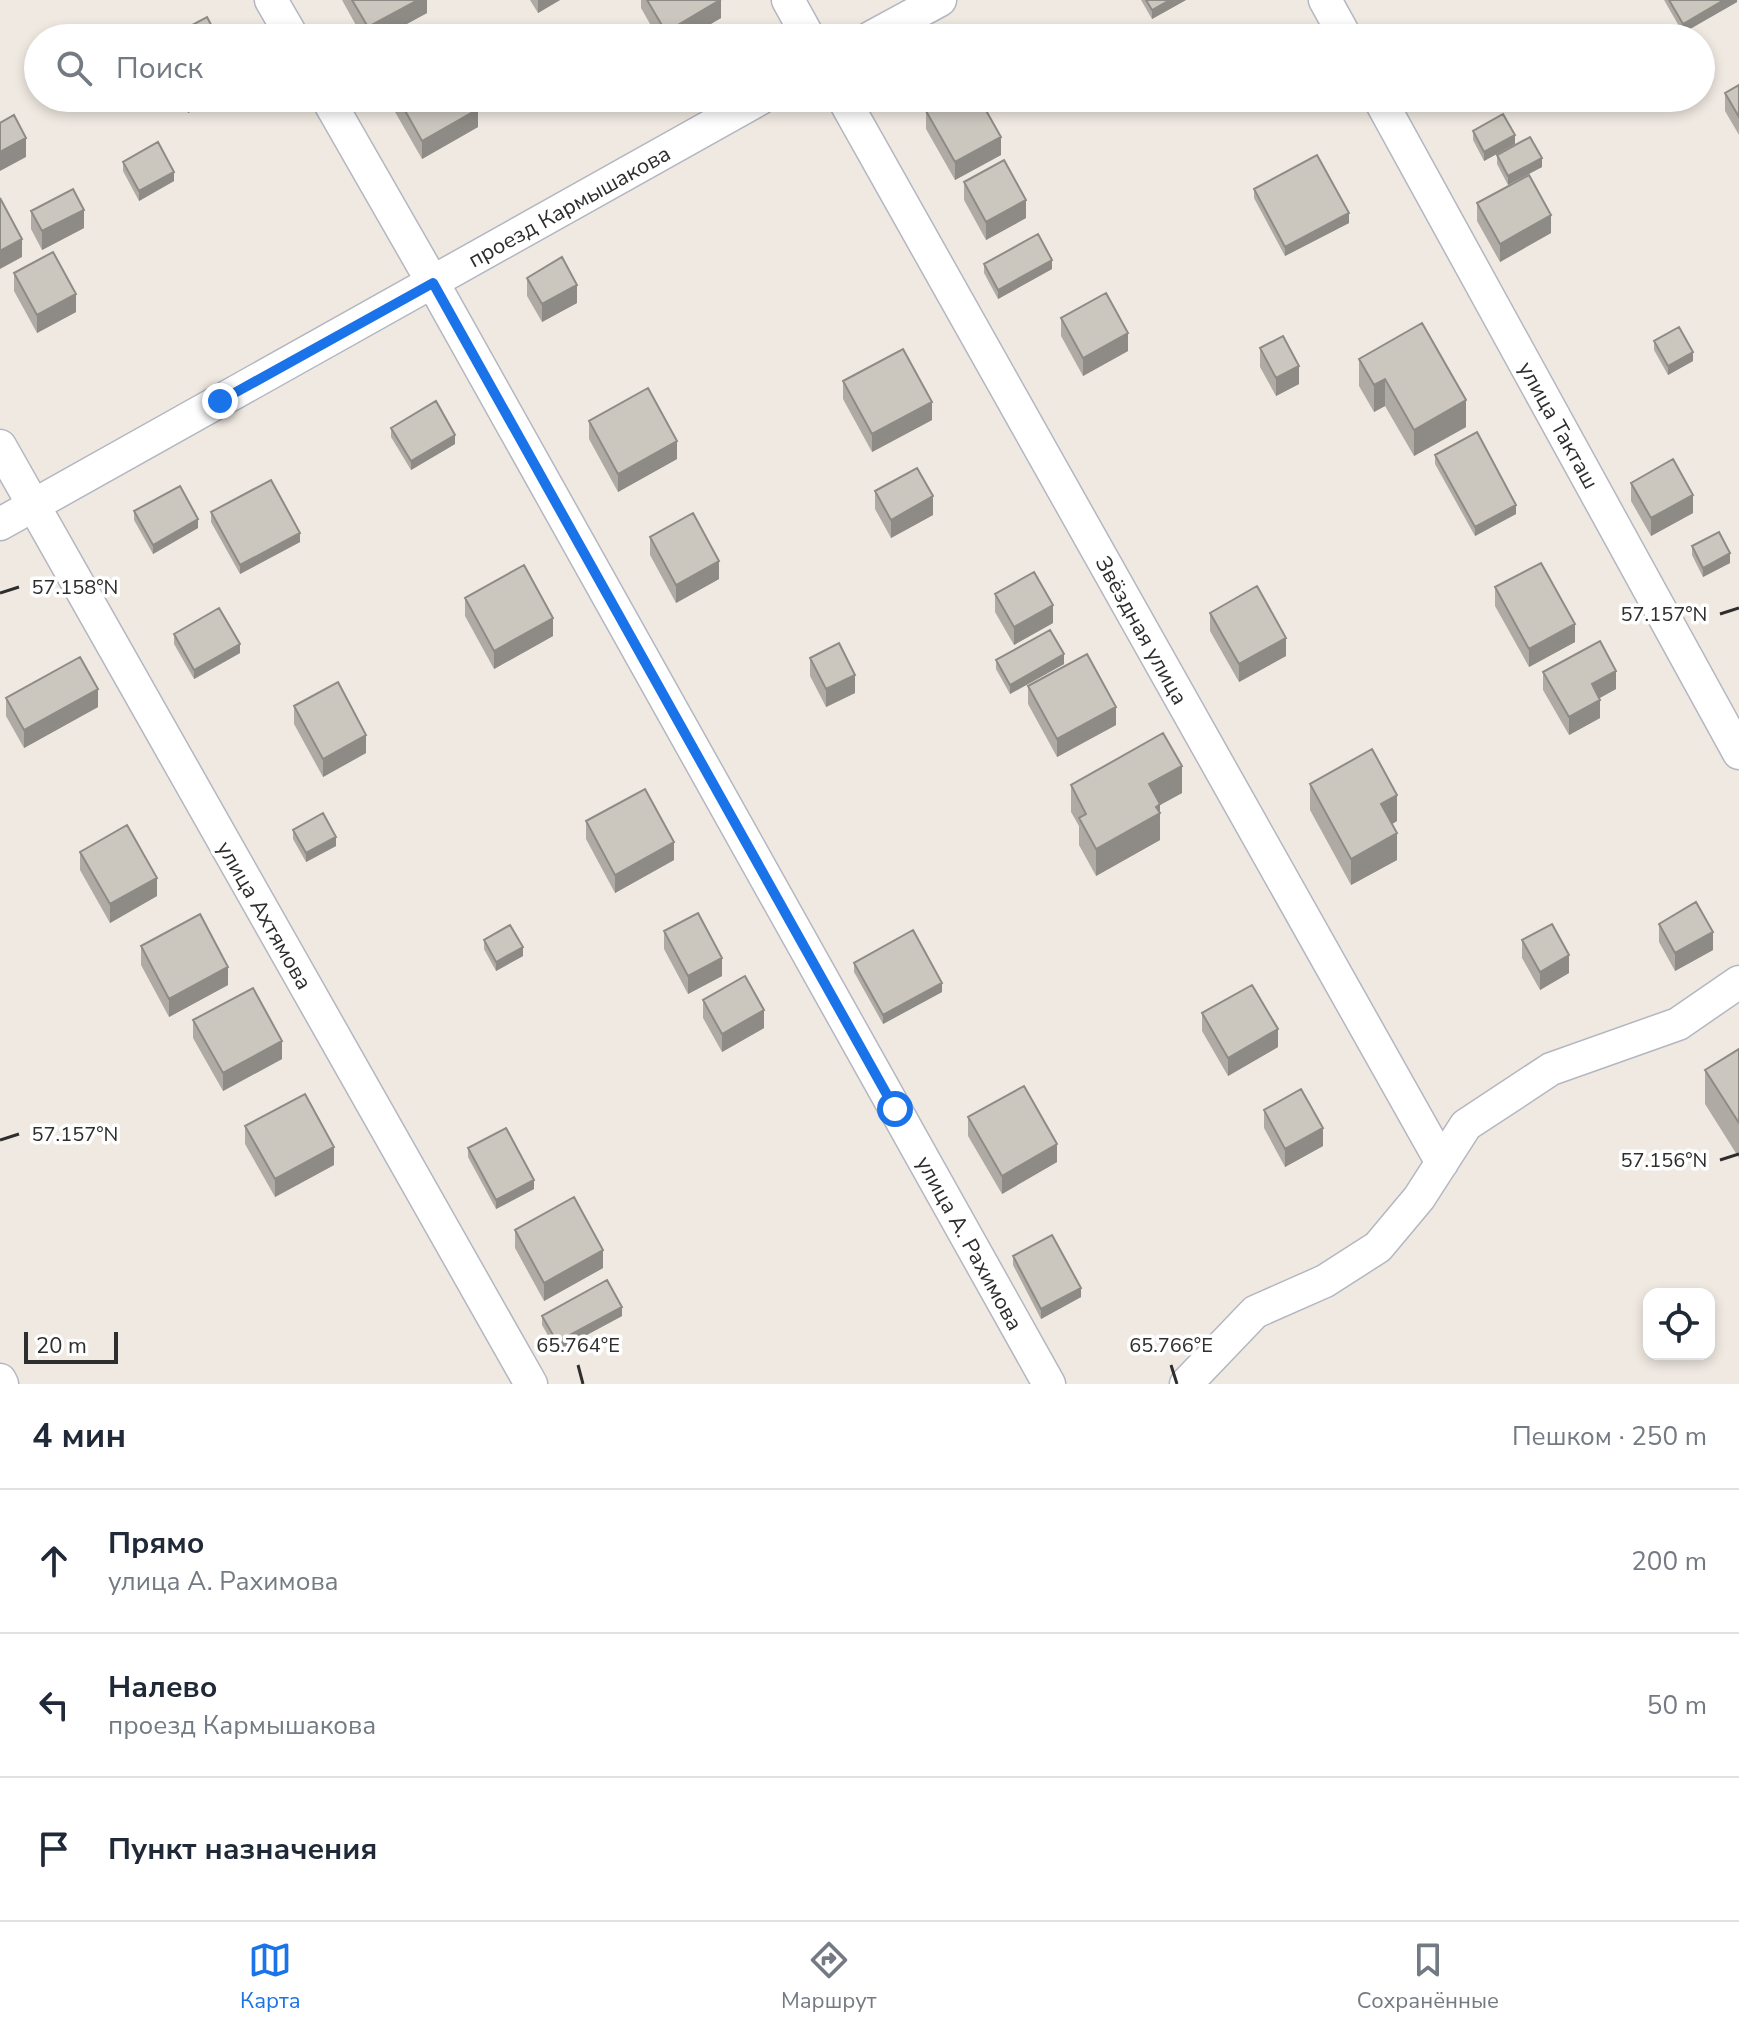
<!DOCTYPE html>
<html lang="ru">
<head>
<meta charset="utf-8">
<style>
  :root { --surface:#fff; --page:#f2f2f3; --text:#1f2937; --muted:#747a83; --line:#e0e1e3; --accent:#1a73e8 }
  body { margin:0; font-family:"Nunito Sans",sans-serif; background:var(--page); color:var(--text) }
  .controls { position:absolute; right:24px; bottom:24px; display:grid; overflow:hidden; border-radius:16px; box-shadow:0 4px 12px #0003 }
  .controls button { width:72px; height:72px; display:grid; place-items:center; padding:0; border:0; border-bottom:2px solid var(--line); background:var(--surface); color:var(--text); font:40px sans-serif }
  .scale { position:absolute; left:24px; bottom:20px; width:94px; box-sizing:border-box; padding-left:8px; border:4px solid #2e2e2e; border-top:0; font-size:22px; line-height:28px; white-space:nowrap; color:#2e2e2e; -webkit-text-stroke:6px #fff; paint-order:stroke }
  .stop { position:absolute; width:24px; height:24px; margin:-18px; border:6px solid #1a73e8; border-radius:50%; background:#fff }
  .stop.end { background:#1a73e8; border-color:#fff; box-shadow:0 2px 8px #0008 }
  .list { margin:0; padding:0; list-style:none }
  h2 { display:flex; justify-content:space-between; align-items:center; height:104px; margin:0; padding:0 32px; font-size:34px }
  h2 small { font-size:26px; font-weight:400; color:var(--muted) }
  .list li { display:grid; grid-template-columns:52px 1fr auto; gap:24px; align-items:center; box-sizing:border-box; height:144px; padding:0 32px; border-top:2px solid var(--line) }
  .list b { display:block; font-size:30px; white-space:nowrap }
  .list p { margin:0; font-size:26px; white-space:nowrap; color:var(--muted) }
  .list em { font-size:26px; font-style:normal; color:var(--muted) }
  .icon { flex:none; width:44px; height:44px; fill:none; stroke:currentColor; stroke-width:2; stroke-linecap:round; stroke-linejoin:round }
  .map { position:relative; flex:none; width:1739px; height:1384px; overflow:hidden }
  .search { position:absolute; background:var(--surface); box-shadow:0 4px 12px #0003; left:24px; right:24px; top:24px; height:88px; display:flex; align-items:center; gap:20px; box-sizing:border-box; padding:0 28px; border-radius:44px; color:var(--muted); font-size:30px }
  .sheet { height:536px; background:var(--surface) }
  nav { display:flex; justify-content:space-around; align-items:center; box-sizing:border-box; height:112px; border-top:2px solid var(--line); background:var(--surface); font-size:22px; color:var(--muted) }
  nav a { display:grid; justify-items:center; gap:4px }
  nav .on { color:var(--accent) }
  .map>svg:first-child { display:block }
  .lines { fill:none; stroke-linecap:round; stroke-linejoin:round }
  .street-casing { stroke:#b4b7c1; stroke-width:35 }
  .street { stroke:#fff; stroke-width:32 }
  .wall { fill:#afaba4 }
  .shaded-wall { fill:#8e8b86 }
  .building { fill:#cbc7bf; stroke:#8e8b86; stroke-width:2 }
  .route { stroke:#1a73e8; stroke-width:10 }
  .ticks { fill:none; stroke:#2e2e2e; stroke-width:3 }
  .labels { text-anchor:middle; stroke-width:7; stroke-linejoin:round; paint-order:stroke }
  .street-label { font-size:22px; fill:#2e2e2e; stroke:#fff }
  .ticks-label { font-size:20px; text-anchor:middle; fill:#2e2e2e; stroke:#fff; stroke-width:7; stroke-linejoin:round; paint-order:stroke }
</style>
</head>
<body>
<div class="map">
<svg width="1739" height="1384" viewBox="0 0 1739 1384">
  <rect width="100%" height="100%" fill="#efe9e1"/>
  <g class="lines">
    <g class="street-casing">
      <path id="street" d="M271 0 293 38
        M788 0 809 38
        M1325 0 1346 38
        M870 38 940 0
        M327 98 433 283 1049 1384
        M843 98 1442 1163
        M1379 98 1739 753
        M0 446 531 1384
        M0 524 761 98
        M0 1380 2 1384
        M1186 1384 1255 1312 1325 1281 1378 1247 1419 1198 1466 1125 1551 1069 1678 1024 1739 982"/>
    </g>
    <use href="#street" class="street"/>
  </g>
  <path class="wall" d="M342 0H427V13L381 38H363Z
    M530 0H560L538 13Z
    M641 0H721V18L687 38H658L641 8Z
    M1141 0H1186L1152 19Z
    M1664 0H1737V2L1683 33Z
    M1739 85V135L1725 111V93Z
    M180 98H216L188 113Z
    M387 98H472L478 127 422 159Z
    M926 111 1001 155 955 180 926 129Z
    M1473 131 1515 144 1484 161 1473 140Z
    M1497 155 1542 167 1508 185 1497 164Z
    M123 162 174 181 139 201 123 171Z
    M964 182 1026 218 986 240 964 200Z
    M1254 189 1349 223 1285 256 1254 198Z
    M1477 203 1551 233 1500 262 1477 221Z
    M31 211 84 228 42 250 31 229Z
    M984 264 1052 269 998 299 984 273Z
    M14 273 76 312 37 333 14 291Z
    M527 278 577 303 542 322 527 296Z
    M1061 318 1128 351 1083 376 1061 336Z
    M1654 341 1693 361 1668 375 1654 350Z
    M1260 348 1299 384 1276 396 1260 367Z
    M1359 359 1466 427 1414 456 1385 406 1374 412 1359 386Z
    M843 381 932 420 872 452 843 399Z
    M589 421 677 459 618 492 589 439Z
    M391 428 455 444 411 470 391 437Z
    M1435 455 1516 514 1475 536 1435 464Z
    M1631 483 1693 513 1651 536 1631 501Z
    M875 491 933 515 891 538 875 509Z
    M134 511 198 528 153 554 134 520Z
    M211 512 300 542 240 574 211 522Z
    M650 537 719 579 676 603 650 555Z
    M1692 546 1730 563 1703 577 1692 555Z
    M1495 587 1575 642 1529 667 1495 606Z
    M995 594 1053 623 1014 645 995 612Z
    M465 598 553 636 494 669 465 616Z
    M1210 613 1286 656 1239 682 1210 631Z
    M174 634 240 653 194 679 174 644Z
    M810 658 855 693 826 707 810 676Z
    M996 660 1064 664 1010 694 996 669Z
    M1543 672 1616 689 1600 698V718L1569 735 1543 690Z
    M1028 686 1116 725 1057 757 1028 704Z
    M6 698 98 707 24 748 6 716Z
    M294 706 366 753 323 777 294 724Z
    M1310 784 1397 821 1392 824 1397 860 1351 885 1310 810Z
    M1071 785 1182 793 1160 805V840L1096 876 1079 845V826L1071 812Z
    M586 821 674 860 615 893 586 839Z
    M293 830 336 846 306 862 293 839Z
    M80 852 157 896 110 923 80 870Z
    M1659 924 1713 950 1675 971 1659 942Z
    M664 931 722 976 688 994 664 949Z
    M484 940 523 956 496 971 484 949Z
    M1522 940 1569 973 1540 990 1522 958Z
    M141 946 228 985 169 1017 141 965Z
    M854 963 942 992 883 1024 854 972Z
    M703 1000 764 1028 722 1052 703 1018Z
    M1202 1013 1278 1047 1228 1076 1202 1031Z
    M193 1020 282 1059 223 1091 193 1038Z
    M1739 1049V1158L1705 1104V1070Z
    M1264 1110 1323 1146 1285 1167 1264 1128Z
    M968 1117 1057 1162 1002 1194 968 1136Z
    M245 1126 334 1165 275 1197 245 1144Z
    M468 1148 534 1189 496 1209 468 1157Z
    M515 1230 603 1268 544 1301 515 1248Z
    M1013 1256 1081 1297 1041 1319 1013 1265Z
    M542 1316H622L557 1351 542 1325Z"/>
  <path class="shaded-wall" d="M418 0H427V13L381 38H368V27Z
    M538 0H560L538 13Z
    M721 0V18L687 38H666V32Z
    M1170 0H1186L1152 19V10Z
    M1724 0H1737V2L1683 33V24Z
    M188 98H216L188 113Z
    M478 109V127L422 159V141Z
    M1515 135V144L1484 161V152Z
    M1001 137V155L955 180V162Z
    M26 138V157L0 171V152Z
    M1542 158V167L1508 185V176Z
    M174 172V181L139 201V191Z
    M1026 200V218L986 240V222Z
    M84 210V228L42 250V231Z
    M1349 213V223L1285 256V247Z
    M1551 215V233L1500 262V244Z
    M22 239V257L0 269V251Z
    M1052 260V269L998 299V290Z
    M577 285V303L542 322V304Z
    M76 294V312L37 333V315Z
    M1128 333V351L1083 376V358Z
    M1693 352V361L1668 375V366Z
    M1299 366V384L1276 396V378Z
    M1385 379V406L1374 412V385Z
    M1466 400V427L1414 456V430Z
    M932 402V420L872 452V434Z
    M455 435V444L411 470V461Z
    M677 441V459L618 492V474Z
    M1693 495V513L1651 536V518Z
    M933 496V515L891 538V520Z
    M1516 505V514L1475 536V527Z
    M198 519V528L153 554V545Z
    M300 533V542L240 574V565Z
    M1730 553V563L1703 577V568Z
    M719 561V579L676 603V585Z
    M1053 605V623L1014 645V627Z
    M553 618V636L494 669V651Z
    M1575 624V642L1529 667V649Z
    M1286 638V656L1239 682V664Z
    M240 644V653L194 679V670Z
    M1064 654V664L1010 694V685Z
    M1616 671V689L1592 702V684Z
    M855 675V693L826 707V689Z
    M98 689V707L24 748V730Z
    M1600 700V718L1569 735V717Z
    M1116 707V725L1057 757V739Z
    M366 735V753L323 777V759Z
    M1182 766V793L1160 805V840L1096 876V849L1149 784Z
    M1397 795V821L1381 831V804Z
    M1397 833V860L1351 885V859Z
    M336 837V846L306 862V853Z
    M674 842V860L615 893V875Z
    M157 878V896L110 923V904Z
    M1713 932V950L1675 971V953Z
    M523 947V956L496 971V962Z
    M1569 955V973L1540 990V972Z
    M722 958V976L688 994V976Z
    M228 967V985L169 1017V999Z
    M942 983V992L883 1024V1015Z
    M764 1010V1028L722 1052V1034Z
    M1278 1029V1047L1228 1076V1058Z
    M282 1041V1059L223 1091V1073Z
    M1323 1128V1146L1285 1167V1149Z
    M1057 1144V1162L1002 1194V1176Z
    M334 1147V1165L275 1197V1179Z
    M534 1180V1189L496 1209V1200Z
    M603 1250V1268L544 1301V1283Z
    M1081 1288V1297L1041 1319V1309Z
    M622 1307V1316L557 1351V1342Z"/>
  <path class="building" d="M352 0H418L368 27Z
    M647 0H720L666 32Z
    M1146 0H1170L1152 10Z
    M1669 0H1724L1683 24Z
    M207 17 218 38H168Z
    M1739 85V117L1725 93Z
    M398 98H472L478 109 422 141Z
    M949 98H979L1001 137 955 162 926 111Z
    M1503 114 1515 135 1484 152 1473 131Z
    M14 115 26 138 0 152V123Z
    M1530 137 1542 158 1508 176 1497 155Z
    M158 142 174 172 139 191 123 162Z
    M1317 155 1349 213 1285 247 1254 189Z
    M1004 160 1026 200 986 222 964 182Z
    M1529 175 1551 215 1500 244 1477 203Z
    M73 189 84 210 42 231 31 211Z
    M0 198 22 239 0 251Z
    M1038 234 1052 260 998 290 984 264Z
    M53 252 76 294 37 315 14 273Z
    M562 257 577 285 542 304 527 278Z
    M1106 293 1128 333 1083 358 1061 318Z
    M1422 323 1466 400 1414 430 1385 379 1374 385 1359 359Z
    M1679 327 1693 352 1668 366 1654 341Z
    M1283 336 1299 366 1276 378 1260 348Z
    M903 349 932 402 872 434 843 381Z
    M648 388 677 441 618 474 589 421Z
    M436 401 455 435 411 461 391 428Z
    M1477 432 1516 505 1475 527 1435 455Z
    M1673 459 1693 495 1651 518 1631 483Z
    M917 468 933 496 891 520 875 491Z
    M271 480 300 533 240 565 211 512Z
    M180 486 198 519 153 545 134 511Z
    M693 513 719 561 676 585 650 537Z
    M1719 532 1730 553 1703 568 1692 546Z
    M1541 563 1575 624 1529 649 1495 587Z
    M524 565 553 618 494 651 465 598Z
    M1034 572 1053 605 1014 627 995 594Z
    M1257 586 1286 638 1239 664 1210 613Z
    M219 608 240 644 194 670 174 634Z
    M1050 630 1064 654 1010 685 996 660Z
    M1600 641 1616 671 1592 684 1600 700 1569 717 1543 672Z
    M839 643 855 675 826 689 810 658Z
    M1087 654 1116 707 1057 739 1028 686Z
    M80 657 98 689 24 730 6 698Z
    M338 682 366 735 323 759 294 706Z
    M1163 733 1182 766 1149 784 1160 804 1156 807 1160 813 1096 849 1079 818 1086 814 1071 785Z
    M1372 749 1397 795 1381 804 1397 833 1351 859 1310 784Z
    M645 789 674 842 615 875 586 821Z
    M323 813 336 837 306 853 293 830Z
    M127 825 157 878 110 904 80 852Z
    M1696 902 1713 932 1675 953 1659 924Z
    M698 913 722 958 688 976 664 931Z
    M200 914 228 967 169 999 141 946Z
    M1552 924 1569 955 1540 972 1522 940Z
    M510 925 523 947 496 962 484 940Z
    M913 930 942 983 883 1015 854 963Z
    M745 976 764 1010 722 1034 703 1000Z
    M1252 985 1278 1029 1228 1058 1202 1013Z
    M253 988 282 1041 223 1073 193 1020Z
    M1739 1049V1123L1705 1070Z
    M1024 1086 1057 1144 1002 1176 968 1117Z
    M1301 1089 1323 1128 1285 1149 1264 1110Z
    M305 1094 334 1147 275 1179 245 1126Z
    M506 1128 534 1180 496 1200 468 1148Z
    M574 1197 603 1250 544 1283 515 1230Z
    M1052 1235 1081 1288 1041 1309 1013 1256Z
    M607 1280 622 1307 557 1342 542 1316Z"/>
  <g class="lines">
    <path class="route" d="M220 401 433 283 895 1109"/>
  </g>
  <path class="ticks" d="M0 593 19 587M1720 614 1739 608M0 1140 19 1134M1720 1160 1739 1154M578 1365 583 1384M1171 1365 1177 1384"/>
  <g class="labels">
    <g class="street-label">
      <text transform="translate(569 206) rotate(-29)" y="8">проезд Кармышакова</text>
      <text transform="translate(1559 425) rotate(61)" y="8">улица Такташ</text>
      <text transform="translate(1142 630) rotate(61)" y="8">Звёздная улица</text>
      <text transform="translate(265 915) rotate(60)" y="8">улица Ахтямова</text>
      <text transform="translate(970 1243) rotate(61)" y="8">улица А. Рахимова</text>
    </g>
  </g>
  <g class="ticks-label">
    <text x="75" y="594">57.158°N</text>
    <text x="1664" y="621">57.157°N</text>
    <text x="75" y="1141">57.157°N</text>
    <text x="1664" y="1167">57.156°N</text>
    <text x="578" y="1352">65.764°E</text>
    <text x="1171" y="1352">65.766°E</text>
  </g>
</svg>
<div class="controls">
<button><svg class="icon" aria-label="locate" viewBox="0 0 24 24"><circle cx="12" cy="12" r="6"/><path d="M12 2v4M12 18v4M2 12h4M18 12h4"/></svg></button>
</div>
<div class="scale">20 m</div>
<div class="stop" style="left:895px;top:1109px"></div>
<div class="stop end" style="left:220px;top:401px"></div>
<div class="search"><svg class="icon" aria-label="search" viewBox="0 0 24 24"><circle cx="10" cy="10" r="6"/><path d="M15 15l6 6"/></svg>Поиск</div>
</div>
<section class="sheet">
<h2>4 мин<small>Пешком · 250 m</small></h2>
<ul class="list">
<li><svg class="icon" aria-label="ahead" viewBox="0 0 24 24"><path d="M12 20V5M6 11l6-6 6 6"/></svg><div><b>Прямо</b><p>улица А. Рахимова</p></div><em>200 m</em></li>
<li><svg class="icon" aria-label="left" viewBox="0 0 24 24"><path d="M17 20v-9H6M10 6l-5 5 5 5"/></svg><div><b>Налево</b><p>проезд Кармышакова</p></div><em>50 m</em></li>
<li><svg class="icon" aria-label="arrive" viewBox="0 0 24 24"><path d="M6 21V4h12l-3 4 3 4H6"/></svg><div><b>Пункт назначения</b></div></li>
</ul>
</section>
<nav>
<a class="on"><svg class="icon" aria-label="map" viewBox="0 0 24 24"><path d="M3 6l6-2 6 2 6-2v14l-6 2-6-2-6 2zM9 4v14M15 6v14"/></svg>Карта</a>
<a><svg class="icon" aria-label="directions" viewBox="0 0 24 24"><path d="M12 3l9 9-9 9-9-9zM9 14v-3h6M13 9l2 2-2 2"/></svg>Маршрут</a>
<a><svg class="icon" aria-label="saved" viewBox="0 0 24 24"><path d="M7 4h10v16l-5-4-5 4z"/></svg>Сохранённые</a>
</nav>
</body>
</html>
